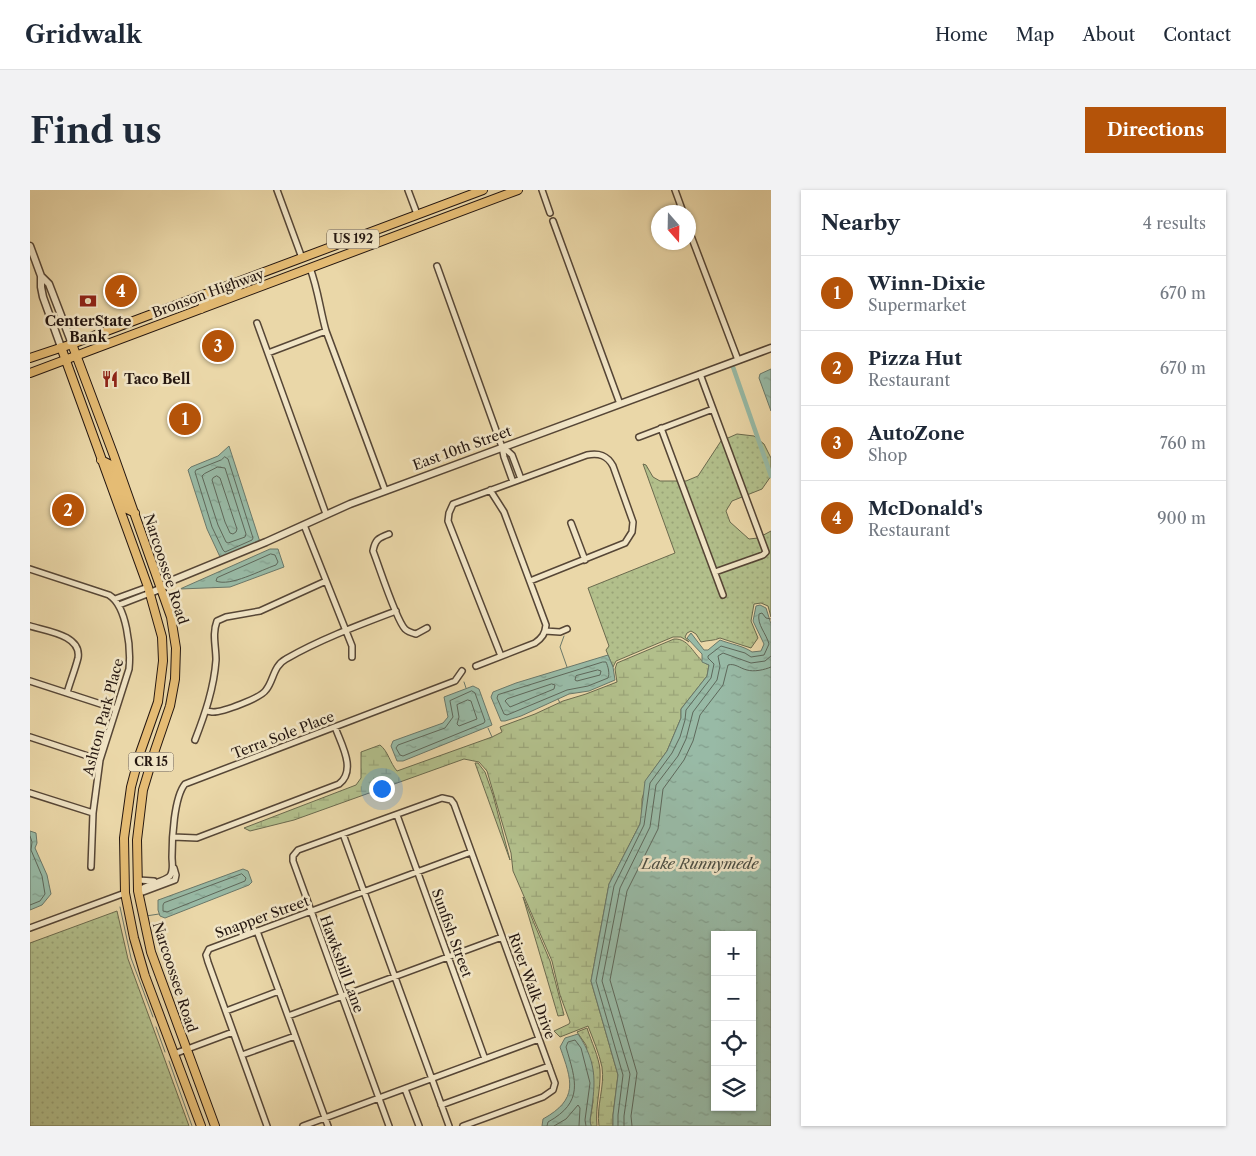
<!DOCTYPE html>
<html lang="en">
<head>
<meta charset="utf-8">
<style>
  :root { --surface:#fff; --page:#f2f2f3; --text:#1f2937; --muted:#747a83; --line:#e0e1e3; --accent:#b45309 }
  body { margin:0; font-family:"Libre Caslon Text",serif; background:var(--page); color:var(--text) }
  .controls { position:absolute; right:15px; bottom:15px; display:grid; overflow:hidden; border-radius:0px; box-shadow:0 1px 4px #0004 }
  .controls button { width:45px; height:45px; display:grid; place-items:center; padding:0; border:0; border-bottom:1px solid var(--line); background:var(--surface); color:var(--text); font:25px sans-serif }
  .compass { position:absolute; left:621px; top:15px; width:45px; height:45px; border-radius:50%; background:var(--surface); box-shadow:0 1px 4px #0004; rotate:160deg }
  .you { position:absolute; left:351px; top:598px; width:18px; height:18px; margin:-12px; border:4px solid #fff; border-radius:50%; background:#1a73e8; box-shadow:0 0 0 8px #1a73e833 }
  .badge { display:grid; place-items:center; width:32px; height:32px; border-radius:50%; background:var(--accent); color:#fff; font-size:16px; font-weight:700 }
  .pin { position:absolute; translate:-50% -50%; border:2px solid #fff; box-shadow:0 1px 5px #0006 }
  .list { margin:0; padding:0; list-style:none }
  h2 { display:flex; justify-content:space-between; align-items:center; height:65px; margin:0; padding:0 20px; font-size:21px }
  h2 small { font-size:16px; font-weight:400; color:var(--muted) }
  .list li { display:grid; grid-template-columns:32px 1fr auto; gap:15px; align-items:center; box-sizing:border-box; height:75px; padding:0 20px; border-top:1px solid var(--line) }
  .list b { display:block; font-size:19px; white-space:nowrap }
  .list p { margin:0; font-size:16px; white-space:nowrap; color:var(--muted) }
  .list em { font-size:16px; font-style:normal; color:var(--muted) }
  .icon { flex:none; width:28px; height:28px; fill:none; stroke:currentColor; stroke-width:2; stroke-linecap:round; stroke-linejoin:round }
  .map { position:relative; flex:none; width:741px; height:936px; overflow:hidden; border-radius:0px }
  header { display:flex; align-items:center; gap:30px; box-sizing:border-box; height:70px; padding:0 25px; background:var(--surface); border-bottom:1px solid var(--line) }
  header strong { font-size:24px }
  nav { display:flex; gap:28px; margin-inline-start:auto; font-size:18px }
  .intro { display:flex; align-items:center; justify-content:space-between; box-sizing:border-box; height:120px; padding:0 30px }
  h1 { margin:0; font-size:35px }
  .button { padding:12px 22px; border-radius:0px; background:var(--accent); color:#fff; font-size:18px; font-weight:700 }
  main { display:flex; gap:30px; padding:0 30px }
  aside { flex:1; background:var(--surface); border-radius:0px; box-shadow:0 1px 4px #0004 }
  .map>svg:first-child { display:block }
  .grass { fill:url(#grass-dots); stroke:#6b6a4e }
  .wetland { fill:url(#wetland-marsh); stroke:#6b6a4e }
  .water { fill:url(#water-ripples); stroke:#6a786a; fill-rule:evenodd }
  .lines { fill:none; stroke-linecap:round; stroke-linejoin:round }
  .shore { stroke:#5e685b; stroke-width:1 }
  .stream { stroke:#6a786a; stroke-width:1 }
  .canal { stroke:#98baa6; stroke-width:4.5 }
  .minor-casing { stroke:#564636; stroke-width:8 }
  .tertiary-casing { stroke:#564636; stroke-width:9 }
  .primary-casing { stroke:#241610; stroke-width:10 }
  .trunk-casing { stroke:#241610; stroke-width:10 }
  .minor { stroke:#f1e5c6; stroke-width:5 }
  .tertiary { stroke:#f1e5c6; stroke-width:6 }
  .primary { stroke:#e5bc74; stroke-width:8 }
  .trunk { stroke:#e5bc74; stroke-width:8 }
  .labels { text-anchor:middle; stroke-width:5; stroke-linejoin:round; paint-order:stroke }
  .shield { fill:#f1e5c6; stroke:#625447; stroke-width:1 }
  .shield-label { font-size:12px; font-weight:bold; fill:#241610 }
  .street-label { font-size:14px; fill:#241610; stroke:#f1e5c6 }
  .poi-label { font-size:14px; font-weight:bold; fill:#241610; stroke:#f1e5c6 }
  .water-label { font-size:15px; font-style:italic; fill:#4d4f44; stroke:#f1e5c6 }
</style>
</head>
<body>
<header>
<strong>Gridwalk</strong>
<nav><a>Home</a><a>Map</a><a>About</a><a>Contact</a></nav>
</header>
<div class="intro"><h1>Find us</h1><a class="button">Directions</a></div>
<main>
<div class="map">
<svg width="741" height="936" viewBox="0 0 741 936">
  <defs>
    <pattern id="grass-dots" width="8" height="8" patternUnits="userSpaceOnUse" patternTransform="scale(1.25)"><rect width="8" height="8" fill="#b2bf8b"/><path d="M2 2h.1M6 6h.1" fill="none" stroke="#99a377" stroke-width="1.8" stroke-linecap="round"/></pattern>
    <pattern id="wetland-marsh" width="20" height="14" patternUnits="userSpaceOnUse" patternTransform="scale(1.25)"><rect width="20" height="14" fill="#b2bf8b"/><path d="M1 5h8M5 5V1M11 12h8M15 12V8" fill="none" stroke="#99a377"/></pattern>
    <pattern id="water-ripples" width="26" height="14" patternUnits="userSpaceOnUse" patternTransform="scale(1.25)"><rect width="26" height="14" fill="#98baa6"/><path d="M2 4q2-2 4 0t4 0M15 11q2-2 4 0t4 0" fill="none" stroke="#839f8e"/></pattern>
  </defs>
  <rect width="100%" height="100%" fill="#ead7a8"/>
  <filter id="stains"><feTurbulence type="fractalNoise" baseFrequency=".004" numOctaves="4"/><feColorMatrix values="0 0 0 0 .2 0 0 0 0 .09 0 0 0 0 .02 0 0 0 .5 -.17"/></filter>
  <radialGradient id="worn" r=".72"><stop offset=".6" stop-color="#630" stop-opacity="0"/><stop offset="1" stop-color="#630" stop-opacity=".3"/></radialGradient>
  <path class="grass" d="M707 244 724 246 734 254 741 268V286L732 299 702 311 696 321 700 332 719 349 728 348 741 341V427L738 416 731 413 724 414 721 431 728 448 721 458 690 448C684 451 678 450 671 452L666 444 661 441 657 443 655 447 659 452 651 447H643L586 471 583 477 576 460 579 456 558 398 645 363 613 274 616 275 623 287 630 291H656L668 286 691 251Z
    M445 573H448L455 582 463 605 480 670Z
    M493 707 520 771 534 825 528 826Z
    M87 721 98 769 159 936H0V753Z
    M557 838C561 851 569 867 570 880 571 899 565 917 567 936H561L560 931 563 911 556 855 547 842Z"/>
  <path class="wetland" d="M644 449C661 448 664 469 679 475L677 486 651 519V528L637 561 619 586 612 609V624L610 634 579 694 561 791 588 885 583 925V936H569C566 916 575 897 572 877 569 863 563 849 558 836L530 847 524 841 539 834 540 832 530 805 522 771 483 681 481 663 457 581 449 572 434 569 264 630 220 641 214 638 326 595 331 588V562L350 555C358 561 360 573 367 581L462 547 472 542 470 537 505 524 533 511 556 504 587 492 585 479 587 473Z"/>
  <path class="water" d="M741 179V221L729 188 730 184Z
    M199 256 230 352 191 369 177 339 158 280 161 277 188 266Z
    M240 359H248L254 377 200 397 150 399Z
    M730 415 736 418 741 434V936H583V925L588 885 561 791 579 694 610 634 615 591 637 561 651 528V519L677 486 679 475 672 472V464L657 448 661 443 674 460H678L690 450C700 454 714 456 722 462L731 461 734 454 723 431 726 416ZM685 745H722V917H685Z
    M578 465 583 477 585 490 559 501 539 504 491 526 475 531H471L461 507 463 502 486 493Z
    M443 496 449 499 462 535 373 571H367L361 556 363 551 413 533 418 527 414 507Z
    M0 641 6 643 7 653 5 658 17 685 21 704 12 715 0 720Z
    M213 679 218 681 222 692 219 695 135 728 130 726 128 720V710L131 709Z
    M548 844C569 875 565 896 560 930L561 936H512L513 929C549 909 542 891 530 857L535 848Z"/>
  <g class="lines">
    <path class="shore" d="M195 267 198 269 223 348 222 350 195 362 193 360 182 337 165 282 166 280 191 270Z
      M188 277 195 278 216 344 215 347 198 353 196 352 188 335 172 286 174 284Z
      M187 286 190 288 207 339 206 342 203 344 200 343 195 332 182 290 183 288Z
      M241 364 245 365 248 372 246 375C231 380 200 397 186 391L187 388Z
      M573 472H576C578 476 580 484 578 488L558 496 537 500 477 525 474 524 467 508 468 505Z
      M568 480 571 481 570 485 547 491 545 490 546 486Z
      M522 494 525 495 524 499 480 517 475 511 477 509Z
      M442 501 445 503 455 531 454 533 373 566 370 565 366 558 368 555 415 538 423 527 420 511Z
      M438 510 441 511 447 529 429 536 427 534 429 527 427 515Z
      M0 646 2 652 1 660 12 686 15 704 10 711 0 715
      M212 684 216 688 215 691 137 722 133 721V715L134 713Z
      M517 936 518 932C554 912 546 891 536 857L538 852 545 850 551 858 560 893 555 930 556 936
      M524 936 536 929 548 915 550 918 549 936
      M588 936V925L593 885 566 791 584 696 614 635 620 593 642 563 650 547 655 530 656 520 681 488 684 474 678 468V466L691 456 715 463 721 467 734 465 739 454C736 443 727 435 729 424L732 423 736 428 741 429
      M594 936V926L600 884 572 791 590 698 620 637 626 595 648 566 656 549 663 522 687 490 690 476 688 466 693 463 721 473 735 471 741 466
      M602 936 601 926 607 883 580 790 597 701 628 639 633 599 654 570 663 551 670 525 693 495 698 475C705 473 709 478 717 480 724 482 734 480 741 477"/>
    <path class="stream" d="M534 446 530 457 537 477
      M434 492 436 498
      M528 509 530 513
      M458 538 462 547
      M90 717 101 768 123 827
      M116 726 129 724
      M126 837 135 862
      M139 871 162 936"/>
    <path class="canal" d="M703 177 741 286"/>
    <g class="minor-casing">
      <path id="minor" d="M247 0 272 68
        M378 0 387 24
        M512 0 520 23
        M645 0 653 22
        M523 31 590 214
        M658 38 708 170
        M407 76 472 257 474 267 483 292
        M280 78C288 99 290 120 296 141L355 300
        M227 133 296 324
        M238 163 296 141
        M670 184 736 362 733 365 685 382
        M631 238 693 405
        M609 247 683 219
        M473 257 482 265 491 289
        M541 333 555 370
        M274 335 322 456V467
        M359 344C348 348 345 350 343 361 349 376 366 430 375 439 378 442 382 443 386 444L397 438
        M0 379 79 405C97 416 101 459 99 479L70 570 63 623 61 677
        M85 409 118 397
        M89 415 120 403
        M0 436C16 441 52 445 48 468 45 480 40 492 37 503
        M515 441 530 442 537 439
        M471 466 418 331 419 323 423 314 557 265C569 263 577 265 583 276L603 332 602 342 595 353 500 391
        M446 476 505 453C512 448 515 444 516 435L474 322 460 300
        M0 491 86 519
        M176 521C177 521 182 522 183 522 193 522 231 508 236 500 244 490 243 476 256 469 291 449 329 435 366 421
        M0 547 70 570
        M165 550C175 524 184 498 186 470 186 456 182 444 187 431L196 427 230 421 296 391
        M0 603 63 623
        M367 625 455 869
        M313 644 419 936
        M143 647 167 648 309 594C327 580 311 554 305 537
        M108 690 124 691
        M108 701C116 694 134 692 140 686 144 680 142 673 142 667 142 649 144 607 155 594L425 491 432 481
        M108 701 113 702 145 690 146 685 144 678
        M0 738 95 703
        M227 741 298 936
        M196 821 249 801
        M258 826 472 747
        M144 864 203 842
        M212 865 265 846
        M375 899 389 936
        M411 915 519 876
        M237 936 178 772 176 765 179 759 441 662
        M273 936 509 849
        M359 936 263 671V666L268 660 412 608 421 610 424 614 525 893 523 900 513 907 433 936"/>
    </g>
    <g class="tertiary-casing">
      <path id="tertiary" d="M0 56 11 86V97L13 107 31 157
        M11 86 19 94 42 154
        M120 403 132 398 136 393 236 352 320 314 741 158"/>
    </g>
    <g class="primary-casing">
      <path id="primary" d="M42 154 84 266 141 427 146 458 145 489 140 516 125 560 113 600 107 650 108 701 121 762 185 936
        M31 157 118 397 132 447 133 471 128 512 110 563 101 597 94 648 95 703 104 748 115 786 171 936
        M71 270 79 274 95 318 105 323"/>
    </g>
    <g class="trunk-casing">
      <path id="trunk" d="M171 119 176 110 196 104 209 96
        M0 168 42 154 453 0
        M0 183 488 0"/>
    </g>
    <use href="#minor" class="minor"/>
    <use href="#tertiary" class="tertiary"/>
    <use href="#primary" class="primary"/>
    <use href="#trunk" class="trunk"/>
  </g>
  <defs>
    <g id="bank-bare" transform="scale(1.35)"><path d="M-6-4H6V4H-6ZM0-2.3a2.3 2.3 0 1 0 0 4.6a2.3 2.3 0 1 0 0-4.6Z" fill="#8f2418" stroke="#f1e5c6" stroke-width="2.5" paint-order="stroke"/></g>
    <g id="restaurant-bare" transform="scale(1.35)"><path d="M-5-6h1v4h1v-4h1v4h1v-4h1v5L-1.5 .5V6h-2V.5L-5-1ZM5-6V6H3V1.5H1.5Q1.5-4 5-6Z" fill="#8f2418" stroke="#f1e5c6" stroke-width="2.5" paint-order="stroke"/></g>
  </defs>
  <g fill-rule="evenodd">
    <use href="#bank-bare" x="58" y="111"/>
    <use href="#restaurant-bare" x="80" y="189"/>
  </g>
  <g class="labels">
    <g class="shield">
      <rect x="297" y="39.5" width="52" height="19" rx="4"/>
      <rect x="98.5" y="562.5" width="45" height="19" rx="4"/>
    </g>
    <g class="shield-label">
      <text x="323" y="53">US 192</text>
      <text x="121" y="576">CR 15</text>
    </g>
    <g class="street-label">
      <text transform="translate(178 103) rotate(-20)" y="5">Bronson Highway</text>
      <text transform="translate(432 258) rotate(-20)" y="5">East 10th Street</text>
      <text transform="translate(136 379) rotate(72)" y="5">Narcoossee Road</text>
      <text transform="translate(73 527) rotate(-75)" y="5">Ashton Park Place</text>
      <text transform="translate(253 545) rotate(-21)" y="5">Terra Sole Place</text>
      <text transform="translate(232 727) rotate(-20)" y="5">Snapper Street</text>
      <text transform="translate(422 743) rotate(70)" y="5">Sunfish Street</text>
      <text transform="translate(312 774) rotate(70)" y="5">Hawksbill Lane</text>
      <text transform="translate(145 787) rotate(72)" y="5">Narcoossee Road</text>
      <text transform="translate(502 796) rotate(70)" y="5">River Walk Drive</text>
    </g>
    <g class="poi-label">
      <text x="58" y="136">CenterState<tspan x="58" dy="16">Bank</tspan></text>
      <text x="94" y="194" text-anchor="start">Taco Bell</text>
    </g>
    <g class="water-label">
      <text x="670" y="679">Lake Runnymede</text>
    </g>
  </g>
  <rect width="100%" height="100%" filter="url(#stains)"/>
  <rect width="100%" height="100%" fill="url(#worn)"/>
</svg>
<div class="controls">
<button>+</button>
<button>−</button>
<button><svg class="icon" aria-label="locate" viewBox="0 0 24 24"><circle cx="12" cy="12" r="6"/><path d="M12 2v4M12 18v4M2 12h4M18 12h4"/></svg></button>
<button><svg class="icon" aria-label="layers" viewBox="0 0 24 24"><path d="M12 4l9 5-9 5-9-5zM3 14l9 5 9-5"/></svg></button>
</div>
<svg class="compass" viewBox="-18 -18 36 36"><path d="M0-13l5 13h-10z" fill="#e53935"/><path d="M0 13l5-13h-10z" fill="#747a83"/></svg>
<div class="you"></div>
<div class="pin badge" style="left:155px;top:229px">1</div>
<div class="pin badge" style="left:38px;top:320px">2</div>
<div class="pin badge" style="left:188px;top:156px">3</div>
<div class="pin badge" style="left:91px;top:101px">4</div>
</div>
<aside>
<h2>Nearby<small>4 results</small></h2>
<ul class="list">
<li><span class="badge">1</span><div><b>Winn-Dixie</b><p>Supermarket</p></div><em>670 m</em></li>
<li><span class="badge">2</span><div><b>Pizza Hut</b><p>Restaurant</p></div><em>670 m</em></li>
<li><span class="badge">3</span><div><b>AutoZone</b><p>Shop</p></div><em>760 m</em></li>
<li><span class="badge">4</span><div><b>McDonald's</b><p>Restaurant</p></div><em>900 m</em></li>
</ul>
</aside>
</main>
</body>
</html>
